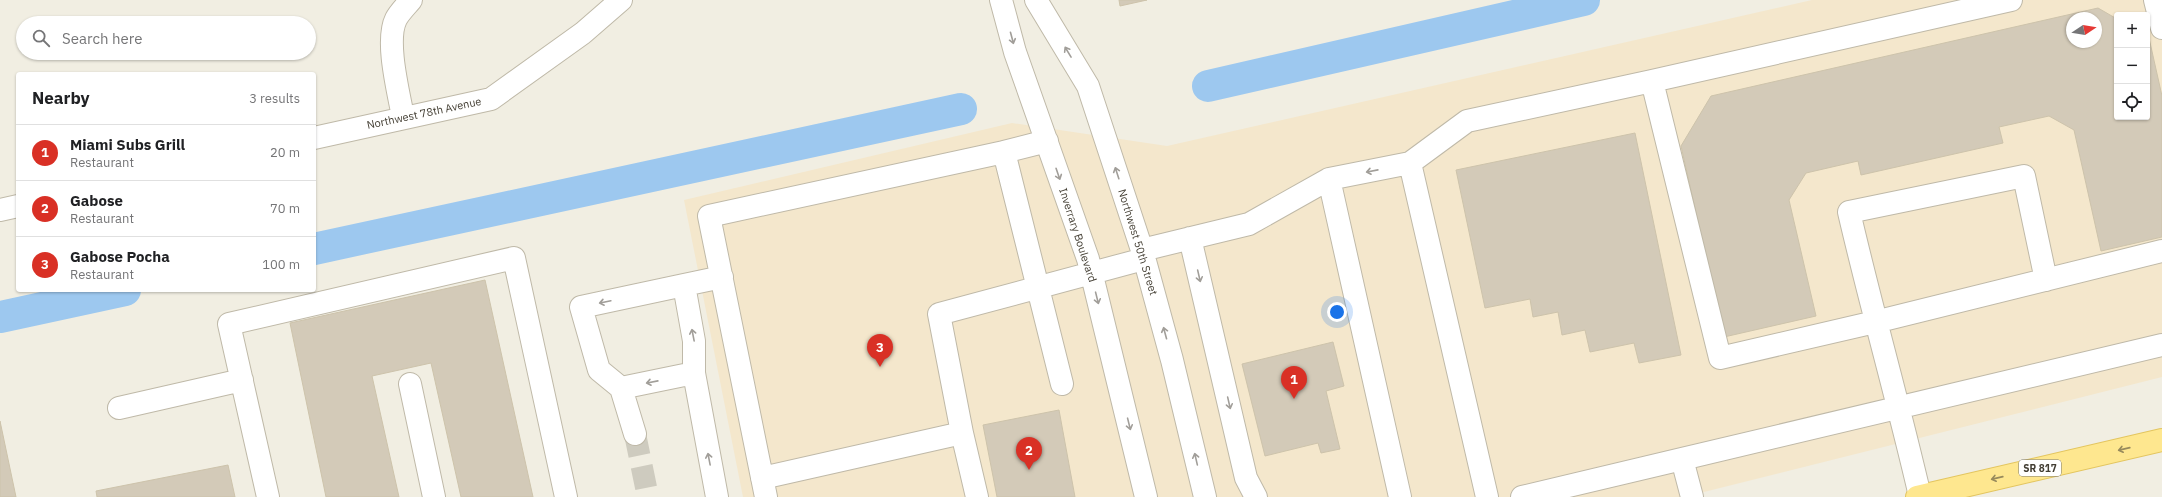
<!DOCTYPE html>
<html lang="en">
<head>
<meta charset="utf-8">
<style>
  :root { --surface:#fff; --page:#f2f2f2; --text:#202124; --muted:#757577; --line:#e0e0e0; --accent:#d93025 }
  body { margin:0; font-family:"IBM Plex Sans",sans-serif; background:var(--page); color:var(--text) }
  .controls { position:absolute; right:12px; top:12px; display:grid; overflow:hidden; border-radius:4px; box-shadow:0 1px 3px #0004 }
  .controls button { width:36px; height:36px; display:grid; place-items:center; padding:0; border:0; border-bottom:1px solid var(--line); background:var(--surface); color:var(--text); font:20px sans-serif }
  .compass { position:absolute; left:2066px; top:12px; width:36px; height:36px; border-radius:50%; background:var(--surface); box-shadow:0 1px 3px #0004; rotate:78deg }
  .you { position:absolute; left:1337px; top:312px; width:14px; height:14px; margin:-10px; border:3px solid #fff; border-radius:50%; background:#1a73e8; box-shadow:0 0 0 6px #1a73e833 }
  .badge { display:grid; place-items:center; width:26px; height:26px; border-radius:50%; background:var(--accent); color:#fff; font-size:13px; font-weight:700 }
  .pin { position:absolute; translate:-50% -33px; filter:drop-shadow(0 1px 2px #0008) }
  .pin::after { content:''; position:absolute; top:21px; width:14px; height:12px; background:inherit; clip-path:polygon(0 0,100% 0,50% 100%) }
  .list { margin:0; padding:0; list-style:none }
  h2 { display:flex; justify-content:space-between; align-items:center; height:52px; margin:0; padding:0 16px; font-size:17px }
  h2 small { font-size:13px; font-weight:400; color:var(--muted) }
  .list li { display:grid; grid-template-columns:26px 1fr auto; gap:12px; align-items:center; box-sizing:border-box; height:56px; padding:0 16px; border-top:1px solid var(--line) }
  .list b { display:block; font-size:15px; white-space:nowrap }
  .list p { margin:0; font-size:13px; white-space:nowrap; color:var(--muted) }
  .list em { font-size:13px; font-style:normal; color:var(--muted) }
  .icon { flex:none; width:22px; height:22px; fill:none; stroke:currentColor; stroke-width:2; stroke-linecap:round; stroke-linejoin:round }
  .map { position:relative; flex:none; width:2162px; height:497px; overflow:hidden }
  .search { position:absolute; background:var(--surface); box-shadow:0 1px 3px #0004; left:16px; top:16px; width:300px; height:44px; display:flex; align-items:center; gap:10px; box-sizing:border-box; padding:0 14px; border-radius:22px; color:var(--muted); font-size:15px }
  .panel { position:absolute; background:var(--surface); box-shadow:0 1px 3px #0004; left:16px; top:72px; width:300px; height:220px; border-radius:4px }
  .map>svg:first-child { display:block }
  .commercial { fill:#f4e7cc; fill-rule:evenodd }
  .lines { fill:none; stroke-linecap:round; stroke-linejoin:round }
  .canal { stroke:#9dc8ef; stroke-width:32 }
  .building { fill:#d3cab8; stroke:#cdc3ab; fill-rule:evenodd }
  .minor-tunnel { stroke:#cecbbf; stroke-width:22; stroke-dasharray:22 11; stroke-linecap:butt }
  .minor-casing { stroke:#bfb9a8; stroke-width:24 }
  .major-casing { stroke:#e3c55f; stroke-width:24 }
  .minor { stroke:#fff; stroke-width:22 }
  .major { stroke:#fee78f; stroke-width:22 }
  .oneway { stroke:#a19e99 }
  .oneway2 { stroke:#978a5c }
  .labels { text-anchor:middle; stroke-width:4; stroke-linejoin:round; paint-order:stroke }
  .shield { fill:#fff; stroke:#7b7870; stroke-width:1 }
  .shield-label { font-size:10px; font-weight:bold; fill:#433e33 }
  .street-label { font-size:11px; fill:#433e33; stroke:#fff }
</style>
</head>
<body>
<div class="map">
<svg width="2162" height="497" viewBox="0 0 2162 497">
  <rect width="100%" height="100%" fill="#f1eee2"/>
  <path class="commercial" d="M1812 0H2162V377L1684 497H743L684 200 1012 123 1167 146ZM2117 15H2147V117H2117ZM2072 18H2096V42H2072Z"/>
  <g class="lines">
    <path class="canal" d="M1208 86 1584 0
      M314 249 961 109
      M0 317 125 290"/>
  </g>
  <path class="building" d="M1119 0H1147L1120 6Z
    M2098 8 2117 19V117H2147V37L2149 38 2162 96V237L2101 251 2074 130 2049 116 1999 127 2003 143 1861 175 1858 161 1806 173 1789 200 1816 316 1724 337 1681 146 1711 96ZM2072 18H2096V42H2072Z
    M1635 133 1681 355 1639 363 1634 343 1590 352 1585 330 1562 335 1558 312 1533 317 1530 299 1485 308 1456 170Z
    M485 280 533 497H461L431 363 372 376 399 497H326L290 323Z
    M1333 342 1344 386 1326 391 1340 449 1321 453 1318 443 1265 456 1242 364Z
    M1059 410 1075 497H997L983 425Z
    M0 421 16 497H0Z
    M228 465 235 497H97L96 491Z"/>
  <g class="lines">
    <path class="minor-tunnel" d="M635 434 648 497"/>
    <g class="minor-casing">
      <path id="minor" d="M1001 0 1015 52 1088 259 1146 497
        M1036 0 1088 86 1142 250 1172 360 1205 497
        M2155 0 2162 28
        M1652 81 1720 358 1875 322 2162 251
        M403 117C399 94 385 41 396 19 399 13 406 6 411 0
        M314 138 491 99 583 33 621 0
        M1047 141 1004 152 1062 384
        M1329 179 1410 163
        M0 210 18 206
        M1190 238 1246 478 1256 497
        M1142 250 1249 224 1329 179 1400 497
        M684 285 722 277
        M410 384 434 497
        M621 388 599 370 581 307 684 285 694 341V373
        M119 408 242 380
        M962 433 939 314 1144 259
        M635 434 621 388 694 373 717 497
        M762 478 962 433 977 497
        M1920 496C1898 401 1871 307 1849 212L2024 176 2046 280
        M268 497 229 324 514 258 566 497
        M766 497 709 216 1004 152
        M1487 497 1410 163 1467 121 1652 81 2011 0
        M1522 497 1682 459
        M1692 497 1682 459 2162 345"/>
    </g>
    <g class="major-casing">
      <path id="major" d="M1917 497 2162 440"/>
    </g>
    <use href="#minor" class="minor"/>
    <use href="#major" class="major"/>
  </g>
  <defs><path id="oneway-shaft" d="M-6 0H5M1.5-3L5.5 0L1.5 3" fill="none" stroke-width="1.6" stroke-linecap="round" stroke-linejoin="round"/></defs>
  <g class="oneway">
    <use href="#oneway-shaft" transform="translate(1012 38) rotate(75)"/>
    <use href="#oneway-shaft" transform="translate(1068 52) rotate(-121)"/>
    <use href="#oneway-shaft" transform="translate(1372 171) rotate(169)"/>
    <use href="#oneway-shaft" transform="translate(1117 173) rotate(-108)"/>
    <use href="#oneway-shaft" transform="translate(1058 174) rotate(71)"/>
    <use href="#oneway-shaft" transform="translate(1199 276) rotate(77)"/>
    <use href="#oneway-shaft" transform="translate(1097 298) rotate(76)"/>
    <use href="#oneway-shaft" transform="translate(605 302) rotate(168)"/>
    <use href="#oneway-shaft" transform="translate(1165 333) rotate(-105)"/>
    <use href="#oneway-shaft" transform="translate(693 335) rotate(-101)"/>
    <use href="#oneway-shaft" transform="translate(652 382) rotate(169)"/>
    <use href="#oneway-shaft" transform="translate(1229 403) rotate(77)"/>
    <use href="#oneway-shaft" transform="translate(1129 424) rotate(76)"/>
    <use href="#oneway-shaft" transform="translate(709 459) rotate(-101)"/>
    <use href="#oneway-shaft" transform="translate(1196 459) rotate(-103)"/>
  </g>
  <g class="oneway2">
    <use href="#oneway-shaft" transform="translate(2124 449) rotate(167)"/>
    <use href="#oneway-shaft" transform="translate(1997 478) rotate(167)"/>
  </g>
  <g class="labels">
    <rect class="shield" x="2019" y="460" width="42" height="16" rx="3"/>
    <g class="shield-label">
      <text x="2040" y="472">SR 817</text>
    </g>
    <g class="street-label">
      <text transform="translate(424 113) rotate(-12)" y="4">Northwest 78th Avenue</text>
      <text transform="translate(1078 235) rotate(72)" y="4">Inverrary Boulevard</text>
      <text transform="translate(1138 242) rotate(73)" y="4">Northwest 50th Street</text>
    </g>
  </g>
</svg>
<div class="controls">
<button>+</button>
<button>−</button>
<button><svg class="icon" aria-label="locate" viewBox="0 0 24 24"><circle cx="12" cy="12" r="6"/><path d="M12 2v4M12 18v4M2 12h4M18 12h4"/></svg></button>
</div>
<svg class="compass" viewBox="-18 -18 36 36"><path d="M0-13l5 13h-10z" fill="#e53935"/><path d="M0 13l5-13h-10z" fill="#757577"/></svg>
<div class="you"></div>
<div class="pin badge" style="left:1294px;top:399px">1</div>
<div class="pin badge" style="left:1029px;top:470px">2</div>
<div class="pin badge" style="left:880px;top:367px">3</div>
<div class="search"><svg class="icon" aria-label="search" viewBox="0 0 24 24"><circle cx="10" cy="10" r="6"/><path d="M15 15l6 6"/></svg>Search here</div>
<section class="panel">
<h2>Nearby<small>3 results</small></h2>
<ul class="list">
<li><span class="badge">1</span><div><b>Miami Subs Grill</b><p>Restaurant</p></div><em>20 m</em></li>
<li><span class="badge">2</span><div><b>Gabose</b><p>Restaurant</p></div><em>70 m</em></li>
<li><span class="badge">3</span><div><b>Gabose Pocha</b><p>Restaurant</p></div><em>100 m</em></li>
</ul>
</section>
</div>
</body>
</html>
